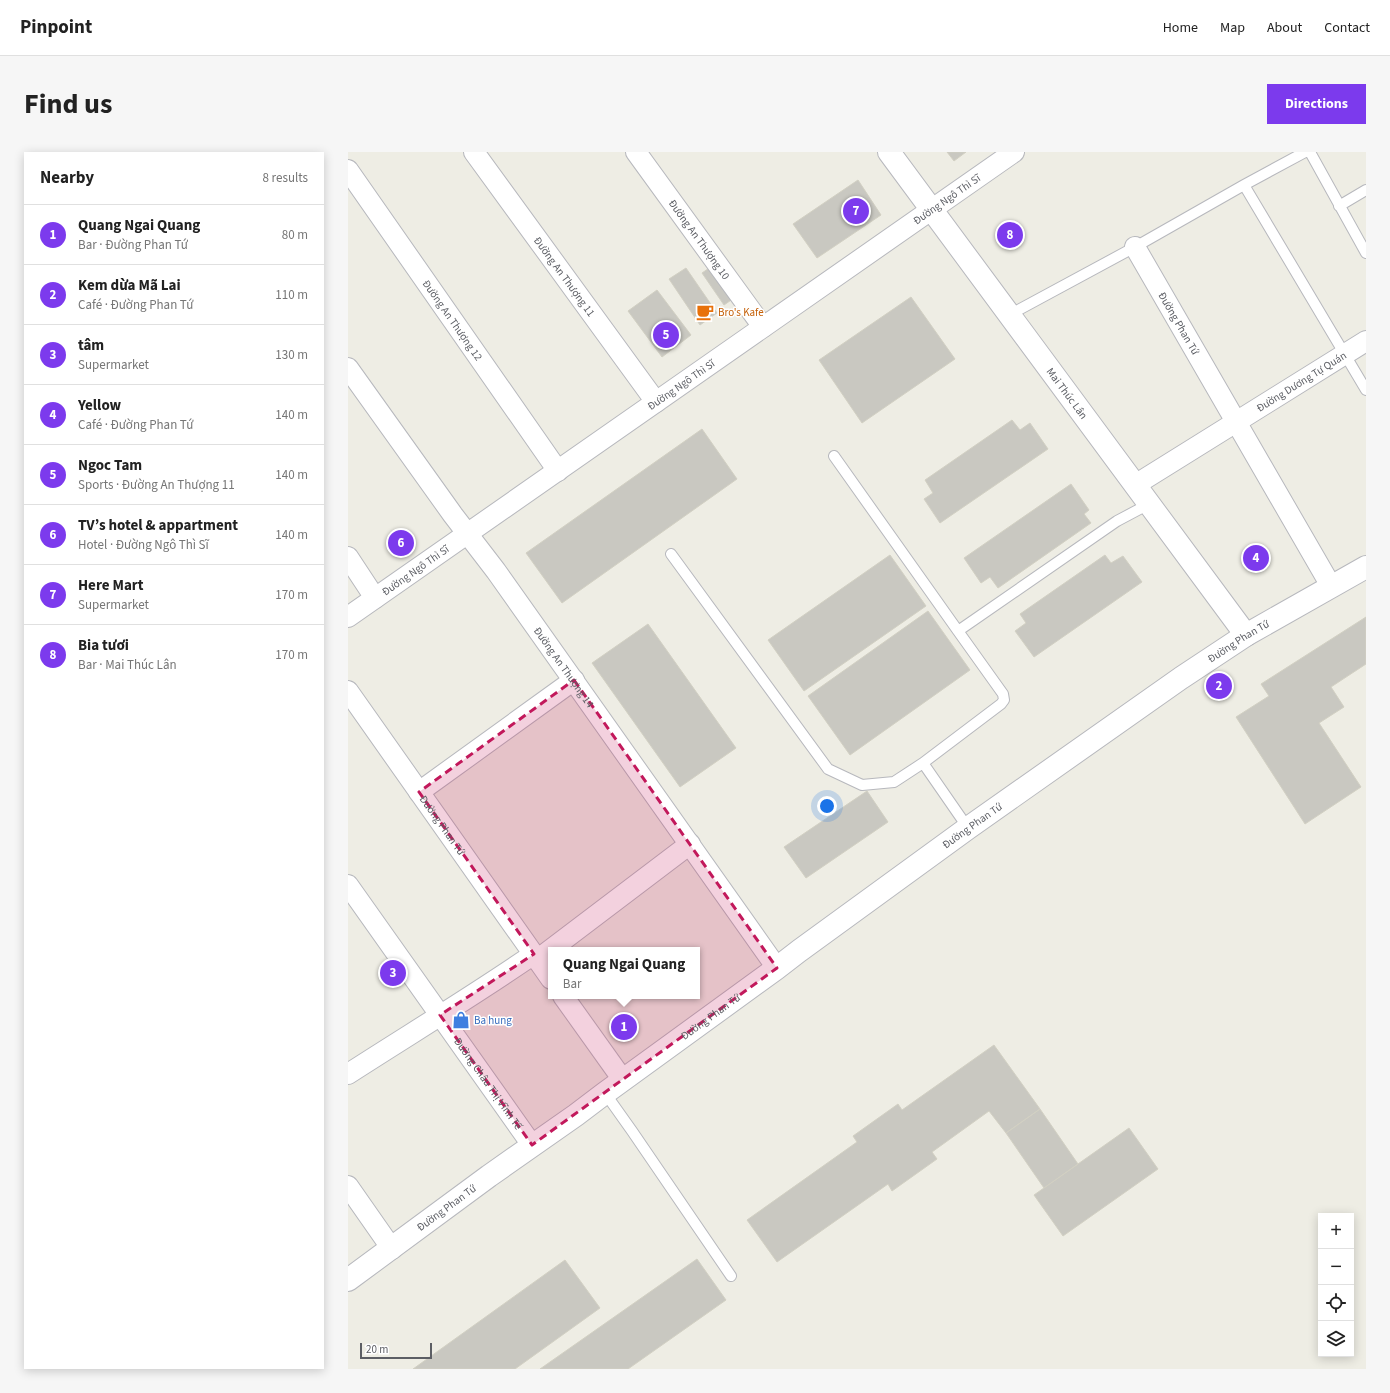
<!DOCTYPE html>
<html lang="en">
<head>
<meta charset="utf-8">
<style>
  :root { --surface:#fff; --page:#f6f6f6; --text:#222; --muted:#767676; --line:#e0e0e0; --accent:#7c3aed }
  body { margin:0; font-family:"Source Sans 3",sans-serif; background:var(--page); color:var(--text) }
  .controls { position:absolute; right:12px; bottom:12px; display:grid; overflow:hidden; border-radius:0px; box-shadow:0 2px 10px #0003 }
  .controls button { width:36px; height:36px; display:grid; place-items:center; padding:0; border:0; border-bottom:1px solid var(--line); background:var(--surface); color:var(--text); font:20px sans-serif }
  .scale { position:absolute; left:12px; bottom:10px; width:72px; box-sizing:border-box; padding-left:4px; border:2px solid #5c5e64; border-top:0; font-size:11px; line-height:14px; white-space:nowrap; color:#5c5e64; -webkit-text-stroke:3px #fff; paint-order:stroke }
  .you { position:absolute; left:479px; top:654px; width:14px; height:14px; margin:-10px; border:3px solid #fff; border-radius:50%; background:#1a73e8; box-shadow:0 0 0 6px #1a73e833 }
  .badge { display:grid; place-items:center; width:26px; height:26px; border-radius:50%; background:var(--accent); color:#fff; font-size:13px; font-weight:700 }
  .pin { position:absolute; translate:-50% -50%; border:2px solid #fff; box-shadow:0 1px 4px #0006 }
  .popup { position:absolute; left:200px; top:795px; width:152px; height:52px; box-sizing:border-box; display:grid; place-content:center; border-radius:0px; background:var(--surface); filter:drop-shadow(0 1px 3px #0005); font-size:13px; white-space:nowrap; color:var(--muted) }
  .popup b { font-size:15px; color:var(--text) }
  .popup::after { content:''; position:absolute; left:50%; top:100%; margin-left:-8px; border:8px solid transparent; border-top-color:var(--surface) }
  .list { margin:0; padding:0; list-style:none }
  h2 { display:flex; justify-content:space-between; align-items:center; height:52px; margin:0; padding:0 16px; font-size:17px }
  h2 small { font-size:13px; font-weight:400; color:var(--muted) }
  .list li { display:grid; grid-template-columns:26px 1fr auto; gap:12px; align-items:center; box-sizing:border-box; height:60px; padding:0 16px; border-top:1px solid var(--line) }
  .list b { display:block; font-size:15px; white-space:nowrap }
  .list p { margin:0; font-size:13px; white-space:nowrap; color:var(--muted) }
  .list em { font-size:13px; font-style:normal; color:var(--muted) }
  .icon { flex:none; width:22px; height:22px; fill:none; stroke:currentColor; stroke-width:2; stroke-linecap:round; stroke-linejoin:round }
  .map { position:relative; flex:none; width:1018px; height:1217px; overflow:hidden; border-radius:0px }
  header { display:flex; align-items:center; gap:24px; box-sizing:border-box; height:56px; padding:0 20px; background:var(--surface); border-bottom:1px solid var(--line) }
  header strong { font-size:19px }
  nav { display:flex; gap:22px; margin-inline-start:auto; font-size:14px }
  .intro { display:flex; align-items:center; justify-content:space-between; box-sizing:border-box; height:96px; padding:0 24px }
  h1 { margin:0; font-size:28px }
  .button { padding:10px 18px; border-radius:0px; background:var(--accent); color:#fff; font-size:14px; font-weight:700 }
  main { display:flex; gap:24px; padding:0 24px }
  aside { flex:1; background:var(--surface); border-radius:0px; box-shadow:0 2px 10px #0003 }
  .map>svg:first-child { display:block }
  .building { fill:#c9c8c1; stroke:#d2d0c3 }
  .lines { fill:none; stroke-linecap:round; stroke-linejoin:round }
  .service-casing { stroke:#b7b8bd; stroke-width:12 }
  .minor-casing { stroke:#b7b8bd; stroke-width:22 }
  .tertiary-casing { stroke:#b7b8bd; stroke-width:24 }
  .service { stroke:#fff; stroke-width:10 }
  .minor { stroke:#fff; stroke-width:20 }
  .tertiary { stroke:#fff; stroke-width:22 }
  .marked { fill:#c2185b; fill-opacity:0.2; stroke:#c2185b; stroke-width:3; stroke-dasharray:8 5; stroke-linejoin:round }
  .labels { text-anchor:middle; stroke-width:3; stroke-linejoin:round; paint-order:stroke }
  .street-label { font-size:11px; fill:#5c5e64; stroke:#fff }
  .food-label { font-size:11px; fill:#c56008; stroke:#fff; text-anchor:start }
  .shop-label { font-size:11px; fill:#366cbe; stroke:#fff; text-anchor:start }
</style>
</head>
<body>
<header>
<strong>Pinpoint</strong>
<nav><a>Home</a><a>Map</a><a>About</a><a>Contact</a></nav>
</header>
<div class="intro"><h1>Find us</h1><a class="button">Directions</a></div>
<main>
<aside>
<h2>Nearby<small>8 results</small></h2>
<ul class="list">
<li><span class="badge">1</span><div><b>Quang Ngai Quang</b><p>Bar · Đường Phan Tứ</p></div><em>80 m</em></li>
<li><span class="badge">2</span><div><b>Kem dừa Mã Lai</b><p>Café · Đường Phan Tứ</p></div><em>110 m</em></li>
<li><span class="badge">3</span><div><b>tâm</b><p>Supermarket</p></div><em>130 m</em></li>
<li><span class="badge">4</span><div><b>Yellow</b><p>Café · Đường Phan Tứ</p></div><em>140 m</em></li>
<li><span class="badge">5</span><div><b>Ngoc Tam</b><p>Sports · Đường An Thượng 11</p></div><em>140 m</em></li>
<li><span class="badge">6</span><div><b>TV’s hotel &amp; appartment</b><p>Hotel · Đường Ngô Thì Sĩ</p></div><em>140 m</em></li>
<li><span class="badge">7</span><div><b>Here Mart</b><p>Supermarket</p></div><em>170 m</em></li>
<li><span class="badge">8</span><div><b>Bia tươi</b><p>Bar · Mai Thúc Lân</p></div><em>170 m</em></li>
</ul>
</aside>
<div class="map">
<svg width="1018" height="1217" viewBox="0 0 1018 1217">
  <rect width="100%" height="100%" fill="#eeede4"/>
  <path class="building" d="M599 0H618L606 9Z
    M510 28 533 63 469 106 445 72Z
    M367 112 389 144 376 153 354 121Z
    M338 116 369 161 352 173 321 127Z
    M309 138 343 183 314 205 280 159Z
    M563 145 607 207 514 271 471 208Z
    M664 268 672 278 682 271 700 297 592 371 576 347 585 341 577 328Z
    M354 277 389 327 214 451 178 401Z
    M723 332 741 358 736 362 743 371 650 436 642 425 633 431 616 406Z
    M542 403 578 454 456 539 420 488Z
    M757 403 763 411 775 404 794 430 686 505 667 479 678 471 672 462Z
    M580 459 622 518 502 603 460 544Z
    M1018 465V512L983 535 996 555 971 571 1013 635 957 672 888 565 921 544 913 532Z
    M300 472 388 596 332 635 244 511Z
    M519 639 540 670 458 726 436 695Z
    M646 893 692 957 658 981 641 959 584 1000 589 1007 544 1039 540 1032 429 1110 399 1068 509 990 505 984 550 952 554 958Z
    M692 957 730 1012 696 1036 658 981Z
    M781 976 810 1017 715 1084 686 1043Z
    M349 1107 378 1148 280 1217H192Z
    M217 1108 252 1156 167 1217H65Z"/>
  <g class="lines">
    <g class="service-casing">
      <path id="service" d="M962 0 1018 101
        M896 33 1018 238
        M991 54 1018 38
        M661 163 787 95 896 33 957 0
        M486 304 610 479
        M323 402 480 617 514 633 546 630 575 611 620 676
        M575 611 653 552 656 548 655 542 610 479 769 369 801 352
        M257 941 284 979 383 1124"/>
    </g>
    <g class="minor-casing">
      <g id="minor">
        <path id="s1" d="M126 0 308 250"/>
        <path id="s2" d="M288 0 415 175"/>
        <path id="s3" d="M0 18 210 319"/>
        <path id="s4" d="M787 95 983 434"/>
        <path id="s5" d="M0 216 105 363 148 419 429 816"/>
        <path id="s6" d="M787 333 1018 189"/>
        <path d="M0 405 27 446"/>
        <path id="s7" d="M0 465 666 0"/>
        <path id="s8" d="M0 539 203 827"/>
        <path d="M71 640 226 528"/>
        <path id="s9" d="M0 733 184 993"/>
        <path d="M189 808 342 692"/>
        <path d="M215 844 275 928"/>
        <path d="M0 922C62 882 125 844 186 802"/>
        <path d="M0 1034 44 1097"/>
      </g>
    </g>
    <g class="tertiary-casing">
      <g id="tertiary">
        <path id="s10" d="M541 0 898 483"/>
        <path id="s11" d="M0 1128 141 1024 228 963 257 941 429 816 451 799 620 676 833 526 898 483 1018 415"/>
      </g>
    </g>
    <use href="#service" class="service"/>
    <use href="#minor" class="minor"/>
    <use href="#tertiary" class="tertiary"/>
  </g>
  <path class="marked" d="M226 528 429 816 184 993 92 863 186 802 71 640Z"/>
  <defs>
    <g id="cafe-bare" transform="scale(1.38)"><path d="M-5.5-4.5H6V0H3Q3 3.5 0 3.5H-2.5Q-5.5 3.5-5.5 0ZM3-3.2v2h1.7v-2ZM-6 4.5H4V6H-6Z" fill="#e8710a" stroke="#fff" stroke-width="2.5" paint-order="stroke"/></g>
    <g id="shop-bare" transform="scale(1.38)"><path d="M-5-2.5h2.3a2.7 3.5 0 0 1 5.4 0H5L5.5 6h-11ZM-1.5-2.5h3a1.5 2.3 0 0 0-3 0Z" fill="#3f7fe0" stroke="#fff" stroke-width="2.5" paint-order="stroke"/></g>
  </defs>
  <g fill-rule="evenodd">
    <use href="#cafe-bare" x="357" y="160"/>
    <use href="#shop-bare" x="113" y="868"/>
  </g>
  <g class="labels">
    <g class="street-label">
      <text dy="4" stroke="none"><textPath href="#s7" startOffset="730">Đường Ngô Thì Sĩ</textPath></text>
      <text dy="4" stroke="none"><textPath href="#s2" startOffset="108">Đường An Thượng 10</textPath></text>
      <text dy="4" stroke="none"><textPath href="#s1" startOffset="154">Đường An Thượng 11</textPath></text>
      <text dy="4" stroke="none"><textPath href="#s3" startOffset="183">Đường An Thượng 12</textPath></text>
      <text dy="4" stroke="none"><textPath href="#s4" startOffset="88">Đường Phan Tứ</textPath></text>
      <text dy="4" stroke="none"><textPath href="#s6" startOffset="196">Đường Dương Tự Quán</textPath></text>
      <text dy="4" stroke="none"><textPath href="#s7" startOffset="406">Đường Ngô Thì Sĩ</textPath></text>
      <text dy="4" stroke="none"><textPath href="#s10" startOffset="300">Mai Thúc Lân</textPath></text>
      <text dy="4" stroke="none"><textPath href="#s7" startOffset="82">Đường Ngô Thì Sĩ</textPath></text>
      <text dy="4" stroke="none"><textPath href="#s11" startOffset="1096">Đường Phan Tứ</textPath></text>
      <text dy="4" stroke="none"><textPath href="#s5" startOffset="369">Đường An Thượng 14</textPath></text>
      <text dy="4" stroke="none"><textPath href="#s8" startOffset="164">Đường Phan Tứ</textPath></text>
      <text dy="4" stroke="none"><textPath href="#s11" startOffset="772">Đường Phan Tứ</textPath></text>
      <text dy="4" stroke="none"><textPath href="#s11" startOffset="448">Đường Phan Tứ</textPath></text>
      <text dy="4" stroke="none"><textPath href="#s9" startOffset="243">Đường Châu Thị Vĩnh Tế</textPath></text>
      <text dy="4" stroke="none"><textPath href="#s11" startOffset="122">Đường Phan Tứ</textPath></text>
    </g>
    <g class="food-label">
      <text x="370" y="164">Bro's Kafe</text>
    </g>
    <g class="shop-label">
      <text x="126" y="872">Ba hung</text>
    </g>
  </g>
</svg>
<div class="controls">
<button>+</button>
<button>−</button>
<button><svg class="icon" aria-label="locate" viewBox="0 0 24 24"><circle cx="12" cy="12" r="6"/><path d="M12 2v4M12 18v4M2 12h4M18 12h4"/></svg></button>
<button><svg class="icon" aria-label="layers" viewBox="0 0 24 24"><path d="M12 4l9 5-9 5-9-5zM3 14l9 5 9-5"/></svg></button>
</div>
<div class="scale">20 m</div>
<div class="you"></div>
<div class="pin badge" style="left:276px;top:875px">1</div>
<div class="popup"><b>Quang Ngai Quang</b>Bar</div>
<div class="pin badge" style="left:871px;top:534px">2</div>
<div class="pin badge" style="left:45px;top:821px">3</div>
<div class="pin badge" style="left:908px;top:406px">4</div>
<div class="pin badge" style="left:318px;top:183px">5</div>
<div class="pin badge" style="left:53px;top:391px">6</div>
<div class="pin badge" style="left:508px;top:59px">7</div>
<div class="pin badge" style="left:662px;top:83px">8</div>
</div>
</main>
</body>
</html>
